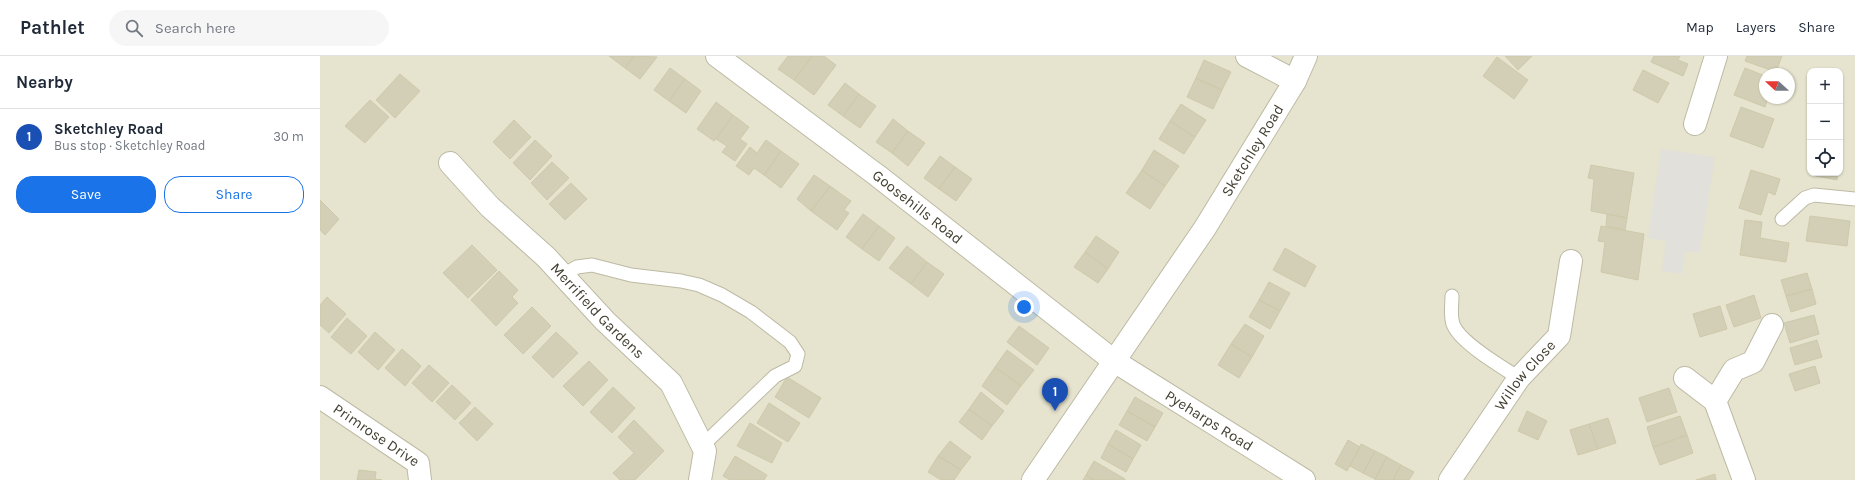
<!DOCTYPE html>
<html lang="en">
<head>
<meta charset="utf-8">
<style>
  :root { --surface:#fff; --page:#f6f6f7; --text:#1f2937; --muted:#747a83; --line:#e0e1e3; --accent:#1a73e8 }
  body { margin:0; font-family:Karla,sans-serif; background:var(--page); color:var(--text) }
  .controls { position:absolute; right:12px; top:12px; display:grid; overflow:hidden; border-radius:8px; box-shadow:0 1px 3px #0004 }
  .controls button { width:36px; height:36px; display:grid; place-items:center; padding:0; border:0; border-bottom:1px solid var(--line); background:var(--surface); color:var(--text); font:20px sans-serif }
  .compass { position:absolute; left:1439px; top:12px; width:36px; height:36px; border-radius:50%; background:var(--surface); box-shadow:0 1px 3px #0004; rotate:291deg }
  .you { position:absolute; left:704px; top:251px; width:14px; height:14px; margin:-10px; border:3px solid #fff; border-radius:50%; background:#1a73e8; box-shadow:0 0 0 6px #1a73e833 }
  .badge { display:grid; place-items:center; width:26px; height:26px; border-radius:50%; background:var(--accent); color:#fff; font-size:13px; font-weight:700 }
  .pin { position:absolute; translate:-50% -33px; filter:drop-shadow(0 1px 2px #0008) }
  .pin::after { content:''; position:absolute; top:21px; width:14px; height:12px; background:inherit; clip-path:polygon(0 0,100% 0,50% 100%) }
  .list { margin:0; padding:0; list-style:none }
  h2 { display:flex; justify-content:space-between; align-items:center; height:52px; margin:0; padding:0 16px; font-size:17px }
  h2 small { font-size:13px; font-weight:400; color:var(--muted) }
  .list li { display:grid; grid-template-columns:26px 1fr auto; gap:12px; align-items:center; box-sizing:border-box; height:56px; padding:0 16px; border-top:1px solid var(--line) }
  .list b { display:block; font-size:15px; white-space:nowrap }
  .list p { margin:0; font-size:13px; white-space:nowrap; color:var(--muted) }
  .list em { font-size:13px; font-style:normal; color:var(--muted) }
  .actions { display:flex; gap:8px; padding:12px 16px }
  .actions a { flex:1; padding:9px 0; border:1px solid var(--accent); border-radius:16px; text-align:center; font-size:14px; color:var(--accent) }
  .actions .main { background:var(--accent); color:#fff }
  .icon { flex:none; width:22px; height:22px; fill:none; stroke:currentColor; stroke-width:2; stroke-linecap:round; stroke-linejoin:round }
  .map { position:relative; flex:none; width:1535px; height:424px; overflow:hidden }
  header { display:flex; align-items:center; gap:24px; box-sizing:border-box; height:56px; padding:0 20px; background:var(--surface); border-bottom:1px solid var(--line) }
  header strong { font-size:19px }
  nav { display:flex; gap:22px; margin-inline-start:auto; font-size:14px }
  .search { width:280px; height:36px; background:var(--page); display:flex; align-items:center; gap:10px; box-sizing:border-box; padding:0 14px; border-radius:22px; color:var(--muted); font-size:15px }
  main { display:flex }
  aside { flex:1; background:var(--surface) }
  .map>svg:first-child { display:block }
  .residential { fill:#e6e4cf; fill-rule:evenodd }
  .parking { fill:#e1e0da }
  .building { fill:#d3cfb6; stroke:#cec9aa }
  .lines { fill:none; stroke-linecap:round; stroke-linejoin:round }
  .service-casing { stroke:#bdbaa4; stroke-width:15 }
  .minor-casing { stroke:#bdbaa4; stroke-width:24 }
  .service { stroke:#fff; stroke-width:13 }
  .minor { stroke:#fff; stroke-width:22 }
  .labels { text-anchor:middle; stroke-width:3.5; stroke-linejoin:round; paint-order:stroke }
  .street-label { font-size:15px; fill:#434032; stroke:#fff }
</style>
</head>
<body>
<header>
<strong>Pathlet</strong>
<div class="search"><svg class="icon" aria-label="search" viewBox="0 0 24 24"><circle cx="10" cy="10" r="6"/><path d="M15 15l6 6"/></svg>Search here</div>
<nav><a>Map</a><a>Layers</a><a>Share</a></nav>
</header>
<main>
<aside>
<h2>Nearby<small></small></h2>
<ul class="list">
<li><span class="badge" style="background:#1a4fb4">1</span><div><b>Sketchley Road</b><p>Bus stop · Sketchley Road</p></div><em>30 m</em></li>
</ul>
<div class="actions"><a class="main">Save</a><a>Share</a></div>
</aside>
<div class="map">
<svg width="1535" height="424" viewBox="0 0 1535 424">
  <rect width="100%" height="100%" fill="#f1f0e1"/>
  <path class="residential" d="M0 0H1535V424H0ZM1490 15H1520V117H1490ZM1445 18H1469V42H1445Z"/>
  <path class="parking" d="M1341 93 1395 101 1380 197 1365 195 1362 218 1342 215 1346 185 1328 182Z"/>
  <path class="building" d="M289 0H314L305 12Z
    M314 0 337 1 320 23 305 12Z
    M468 0H492L474 24 458 13Z
    M492 0H504L516 9 494 39 474 24Z
    M1185 0H1212L1198 14Z
    M1334 0H1360L1358 4 1368 8 1363 20 1331 6Z
    M1427 0H1462L1456 16 1425 5Z
    M1177 1 1208 24 1194 43 1163 20Z
    M884 4 911 16 902 34 876 22Z
    M350 12 365 23 349 45 334 34Z
    M1425 12 1445 20V42H1448L1445 51 1414 39Z
    M1323 14 1349 27 1338 47 1313 34Z
    M80 18 100 35 75 62 56 44Z
    M876 22 902 34 893 53 867 41Z
    M365 23 381 35 366 57 349 45Z
    M525 27 539 38 523 60 508 49Z
    M539 38 556 50 540 72 523 60Z
    M50 44 69 61 45 87 25 70Z
    M396 46 413 59 394 85 377 73Z
    M861 48 886 64 875 81 850 65Z
    M1421 51 1454 63 1443 92 1410 80Z
    M413 59 429 71 420 83 427 88 415 105 402 96 407 90 396 83Z
    M573 63 588 75 572 97 556 86Z
    M194 64 211 81 190 103 173 86Z
    M850 65 875 81 864 98 839 83Z
    M588 75 605 87 588 110 572 97Z
    M215 84 232 100 210 124 193 107Z
    M446 84 461 95 444 119 434 112 429 119 416 110 430 91 437 97Z
    M834 94 859 110 845 130 822 114Z
    M461 95 479 108 461 132 444 119Z
    M620 100 635 111 619 133 604 122Z
    M232 106 249 122 227 144 211 127Z
    M1271 109 1314 117 1307 162 1271 155 1274 123 1268 122Z
    M635 111 652 123 636 145 619 133Z
    M822 114 845 130 830 153 806 137Z
    M1431 114 1460 123 1455 139 1448 136 1441 159 1419 152Z
    M1496 117H1518L1517 124 1496 120Z
    M494 119 510 130 491 155 477 143Z
    M251 127 267 143 245 164 229 148Z
    M510 130 531 145 524 154 529 157 517 174 491 155Z
    M0 144 19 163 5 179 0 174Z
    M543 158 559 170 542 193 526 181Z
    M1287 158 1307 162 1305 174 1286 170Z
    M1490 160 1530 165 1527 190 1486 185Z
    M1425 164 1442 166 1440 182 1469 187 1466 206 1420 199Z
    M559 170 575 182 559 205 542 193Z
    M1281 170 1324 178 1318 224 1281 216 1285 186 1278 185Z
    M776 180 799 196 788 213 765 196Z
    M152 189 177 214 148 242 123 217Z
    M587 190 607 206 591 228 569 212Z
    M965 192 996 210 985 231 953 214Z
    M765 196 788 213 778 227 754 211Z
    M607 206 624 218 608 241 591 228Z
    M179 215 198 234 192 241 198 247 176 270 151 244Z
    M1487 217 1492 233 1466 240 1461 224Z
    M949 226 970 237 960 255 939 244Z
    M1492 233 1496 248 1471 256 1466 240Z
    M1434 239 1441 262 1414 271 1406 249Z
    M7 241 26 258 9 277 0 269V249Z
    M939 244 960 255 950 273 929 261Z
    M1400 250 1407 273 1380 281 1373 258Z
    M212 251 231 270 203 298 184 279Z
    M1494 259 1499 278 1470 287 1464 267Z
    M27 262 47 280 31 298 11 281Z
    M925 268 944 280 932 301 911 288Z
    M699 270 729 292 717 309 687 286Z
    M55 276 75 294 58 314 38 296Z
    M236 276 258 297 233 322 212 301Z
    M1497 284 1502 301 1475 309 1470 292Z
    M911 288 932 301 919 322 898 309Z
    M82 293 101 310 85 330 65 312Z
    M687 294 714 314 701 330 675 311Z
    M269 305 288 324 263 350 243 330Z
    M109 309 129 327 112 346 92 327Z
    M1495 310 1500 327 1475 335 1469 318Z
    M675 311 701 330 687 349 662 330Z
    M467 321 501 342 489 362 455 341Z
    M132 329 151 347 135 364 116 346Z
    M293 331 315 352 292 377 270 356Z
    M1349 332 1357 356 1327 366 1319 342Z
    M661 336 684 355 672 370 649 353Z
    M815 341 843 357 835 371 807 355Z
    M449 347 480 367 468 386 437 367Z
    M155 351 173 368 157 385 139 367Z
    M649 353 672 370 662 384 639 366Z
    M807 355 835 371 827 385 799 369Z
    M1207 355 1227 365 1218 384 1198 375Z
    M1360 360 1367 379 1333 391 1327 371Z
    M1288 362 1296 387 1278 393 1269 368Z
    M314 364 344 395 315 424H300L293 417 314 397 298 381Z
    M430 367 462 387 452 407 417 390Z
    M1269 368 1278 393 1258 399 1250 374Z
    M796 374 821 389 813 403 788 388Z
    M1367 379 1373 397 1340 409 1333 391Z
    M1028 384 1040 391 1027 415 1015 408Z
    M630 385 651 401 641 414 618 400Z
    M788 388 813 403 806 416 781 402Z
    M1041 388 1055 395 1043 417 1030 410Z
    M1055 395 1067 401 1055 423 1043 417Z
    M415 400 447 419 444 424H410L403 420Z
    M618 400 641 414 634 424H621L608 416Z
    M1067 401 1081 409 1073 424H1056L1055 423Z
    M774 405 805 423V424H774L766 419Z
    M1081 409 1094 416 1089 424H1073Z
    M39 414 56 416 55 423 62 424H37Z
    M1395 418 1396 424H1376Z
    M766 419 774 424H763Z"/>
  <g class="lines">
    <g class="service-casing">
      <path id="service" d="M1462 163 1485 142 1494 139 1535 143
        M243 219 257 211 272 209 311 219 361 225 379 229 402 239 431 256 470 286 478 298 475 310 455 320 383 389
        M1132 240C1132 249 1130 259 1133 268 1139 286 1182 311 1199 322"/>
    </g>
    <g class="minor-casing">
      <g id="minor">
        <path id="s1" d="M397 0 558 120 794 305 984 424"/>
        <path d="M927 0 975 25"/>
        <path d="M1375 68 1396 0"/>
        <path id="s2" d="M130 107 170 151 226 201 285 265 351 327 385 395 380 424"/>
        <path d="M1365 322 1395 345 1424 424"/>
        <path id="s3" d="M0 341 98 407 100 424"/>
        <path d="M1395 345 1414 314 1433 306 1452 269"/>
        <path id="s4" d="M713 424 885 172 975 25 986 0"/>
        <path id="s5" d="M1130 424 1199 322 1239 280 1251 205"/>
      </g>
    </g>
    <use href="#service" class="service"/>
    <use href="#minor" class="minor"/>
  </g>
  <g class="labels">
    <g class="street-label">
      <text dy="5" stroke="none"><textPath href="#s4" startOffset="396">Sketchley Road</textPath></text>
      <text dy="5" stroke="none"><textPath href="#s1" startOffset="251">Goosehills Road</textPath></text>
      <text dy="5" stroke="none"><textPath href="#s2" startOffset="209">Merrifield Gardens</textPath></text>
      <text dy="5" stroke="none"><textPath href="#s5" startOffset="129">Willow Close</textPath></text>
      <text dy="5" stroke="none"><textPath href="#s1" startOffset="613">Pyeharps Road</textPath></text>
      <text dy="5" stroke="none"><textPath href="#s3" startOffset="68">Primrose Drive</textPath></text>
    </g>
  </g>
</svg>
<div class="controls">
<button>+</button>
<button>−</button>
<button><svg class="icon" aria-label="locate" viewBox="0 0 24 24"><circle cx="12" cy="12" r="6"/><path d="M12 2v4M12 18v4M2 12h4M18 12h4"/></svg></button>
</div>
<svg class="compass" viewBox="-18 -18 36 36"><path d="M0-13l5 13h-10z" fill="#e53935"/><path d="M0 13l5-13h-10z" fill="#747a83"/></svg>
<div class="you"></div>
<div class="pin badge" style="left:735px;top:355px;background:#1a4fb4">1</div>
</div>
</main>
</body>
</html>
